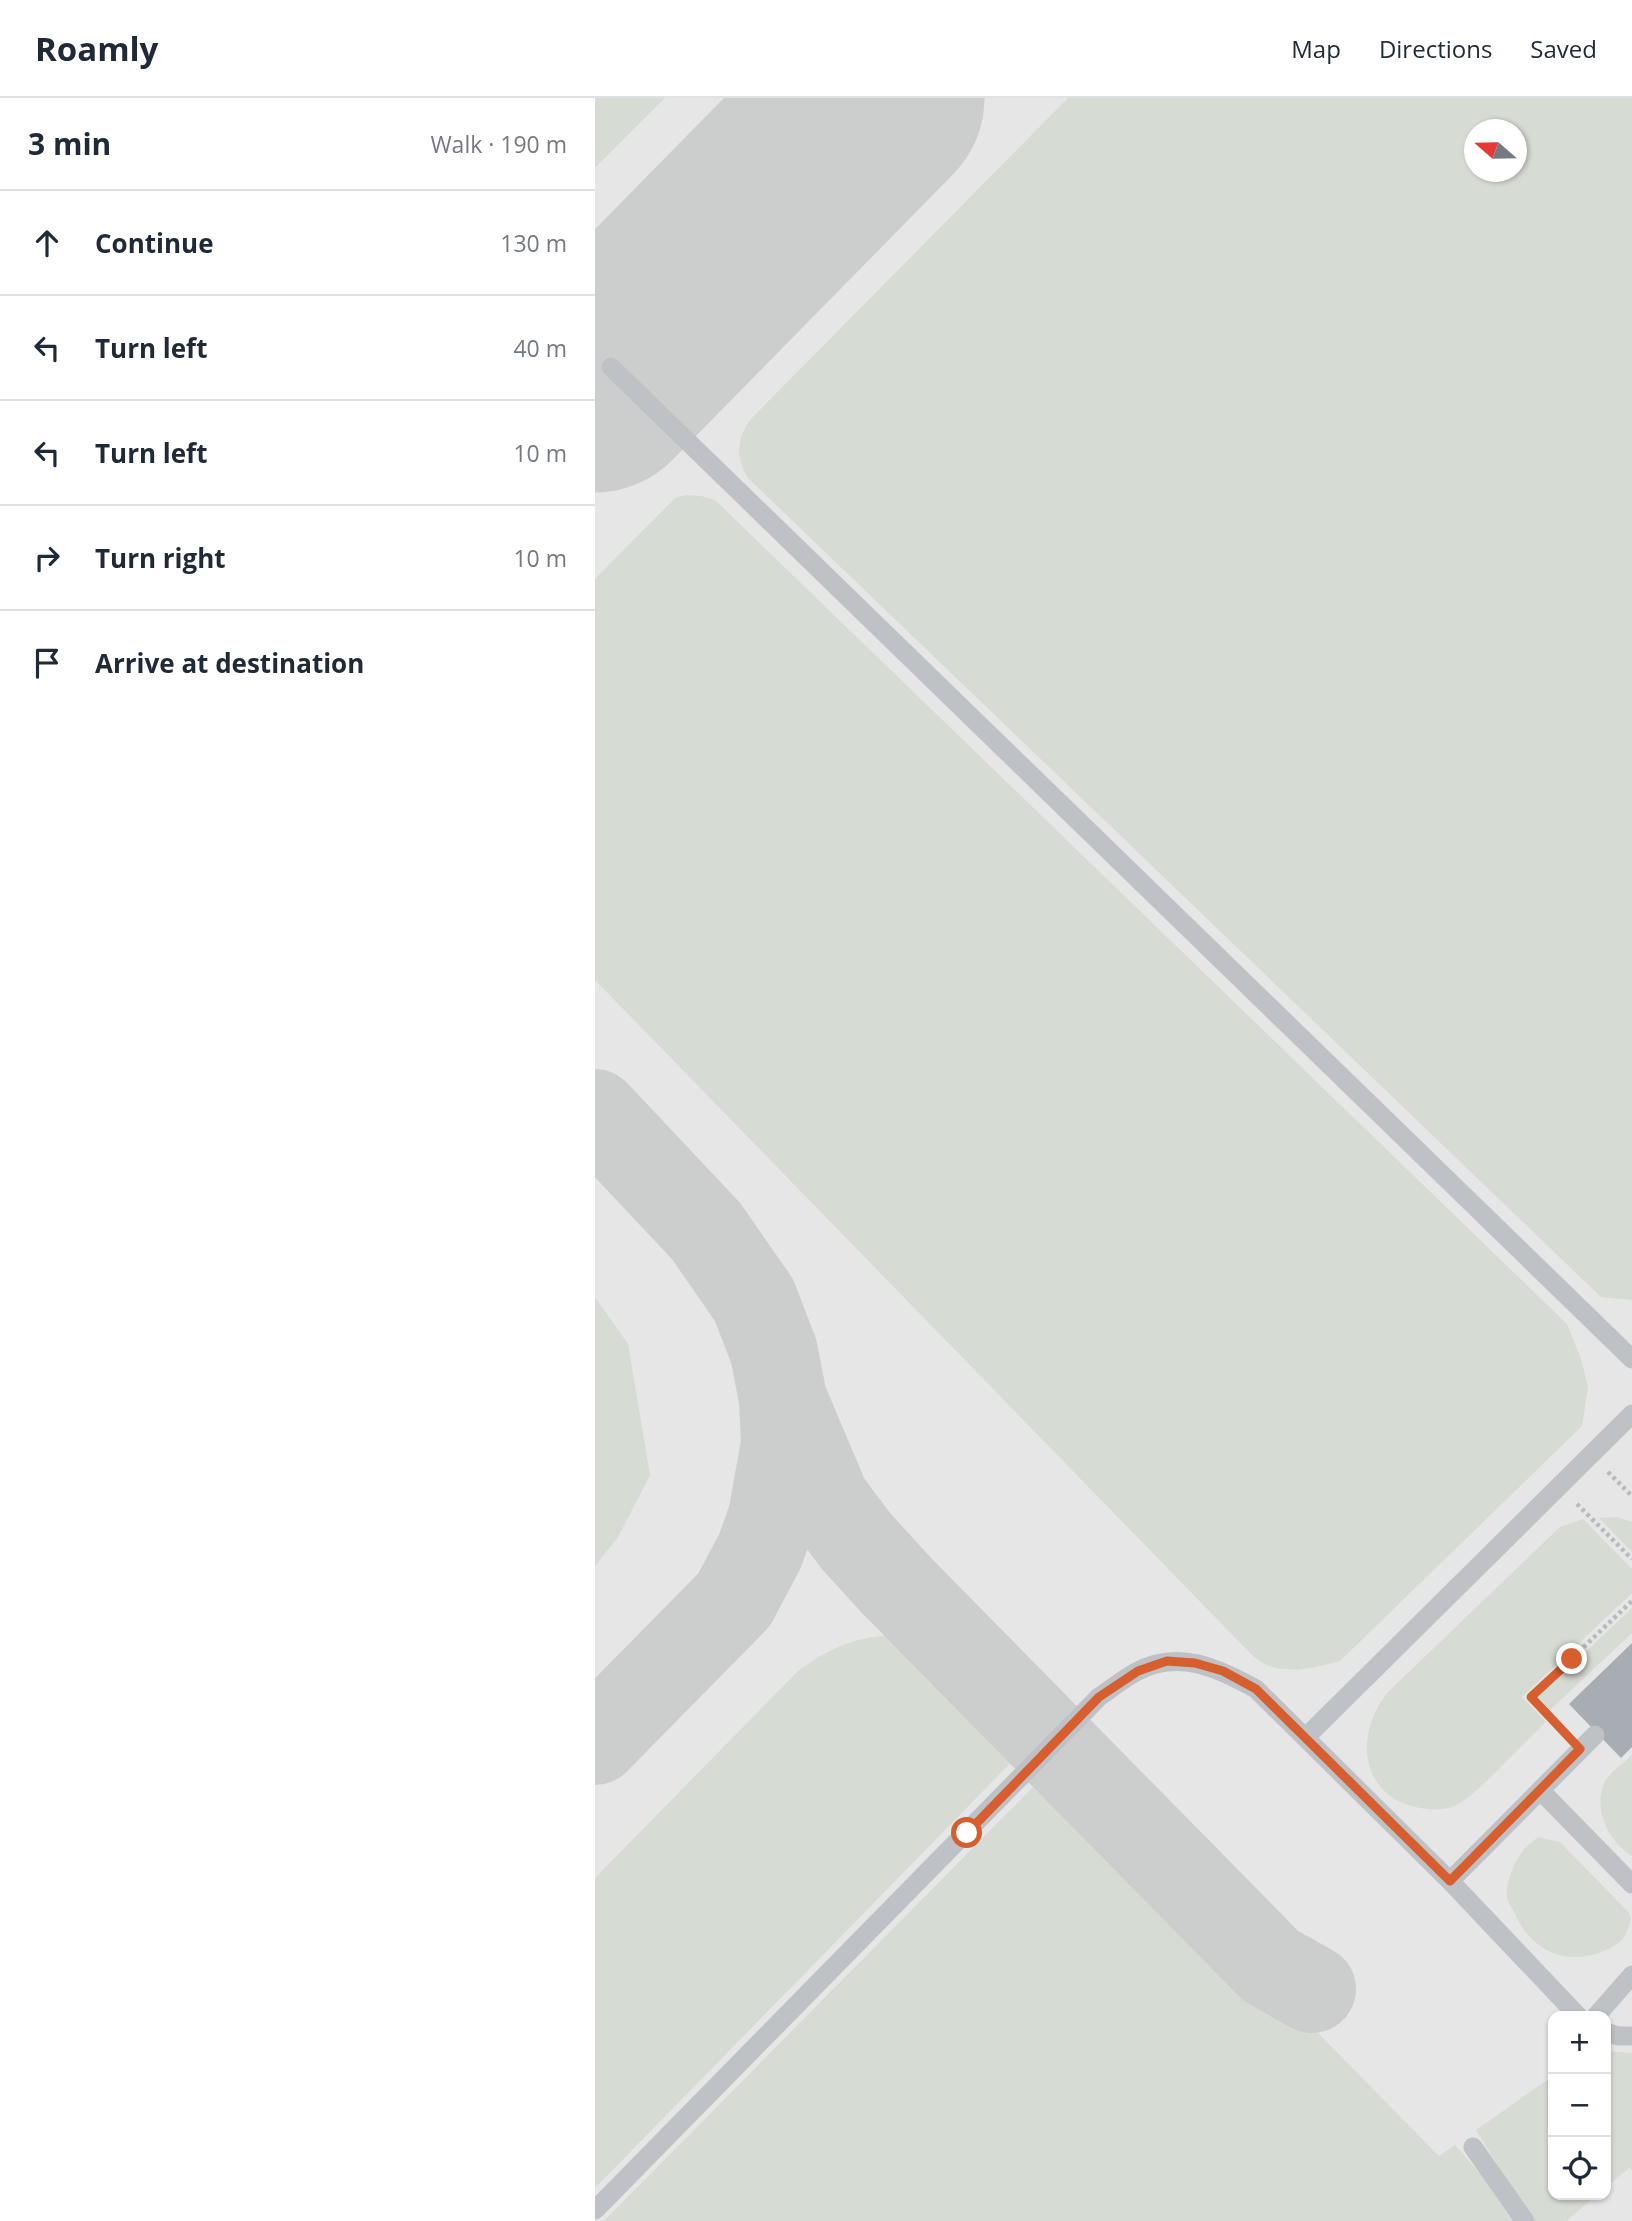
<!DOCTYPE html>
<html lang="en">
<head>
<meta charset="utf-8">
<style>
  :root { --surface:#fff; --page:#f2f2f3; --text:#1f2937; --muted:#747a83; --line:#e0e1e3 }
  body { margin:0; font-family:"Open Sans",sans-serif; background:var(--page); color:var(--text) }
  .controls { position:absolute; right:21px; bottom:21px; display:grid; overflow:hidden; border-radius:14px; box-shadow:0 2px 5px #0004 }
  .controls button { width:63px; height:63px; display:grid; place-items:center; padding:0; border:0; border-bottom:2px solid var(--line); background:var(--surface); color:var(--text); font:35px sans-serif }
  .compass { position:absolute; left:869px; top:21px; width:63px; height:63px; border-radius:50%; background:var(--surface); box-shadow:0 2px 5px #0004; rotate:290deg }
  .stop { position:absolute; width:21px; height:21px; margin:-16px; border:5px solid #d75f2f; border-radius:50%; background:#fff }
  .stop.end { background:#d75f2f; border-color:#fff; box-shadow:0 2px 7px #0008 }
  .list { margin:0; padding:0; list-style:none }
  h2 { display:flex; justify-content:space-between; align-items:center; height:91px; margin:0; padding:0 28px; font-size:30px }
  h2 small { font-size:23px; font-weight:400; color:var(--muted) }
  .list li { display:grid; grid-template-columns:46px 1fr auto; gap:21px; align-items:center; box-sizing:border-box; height:105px; padding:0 28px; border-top:2px solid var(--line) }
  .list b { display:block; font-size:26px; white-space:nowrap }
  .list em { font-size:23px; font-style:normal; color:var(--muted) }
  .icon { flex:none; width:38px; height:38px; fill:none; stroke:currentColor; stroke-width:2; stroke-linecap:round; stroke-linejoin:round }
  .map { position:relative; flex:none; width:1037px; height:2123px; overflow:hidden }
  header { display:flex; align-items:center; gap:42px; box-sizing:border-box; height:98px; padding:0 35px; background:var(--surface); border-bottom:2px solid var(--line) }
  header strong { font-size:33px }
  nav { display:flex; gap:38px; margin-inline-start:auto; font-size:24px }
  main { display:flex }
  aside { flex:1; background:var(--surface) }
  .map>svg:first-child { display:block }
  .built { fill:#e5e6e5; fill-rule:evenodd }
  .green { fill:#d6dbd3; fill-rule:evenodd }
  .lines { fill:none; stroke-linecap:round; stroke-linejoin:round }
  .taxiway { stroke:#cccece; stroke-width:88 }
  .runway { stroke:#cccece; stroke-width:217 }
  .building { fill:#a7adb3 }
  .path { stroke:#b8babd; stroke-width:4.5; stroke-dasharray:3.5 3.5; stroke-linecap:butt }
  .service { stroke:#bec1c5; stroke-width:19 }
  .route { stroke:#d75f2f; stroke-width:9 }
</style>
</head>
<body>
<header>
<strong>Roamly</strong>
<nav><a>Map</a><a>Directions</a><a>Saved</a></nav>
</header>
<main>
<aside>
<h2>3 min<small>Walk · 190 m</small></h2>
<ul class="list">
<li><svg class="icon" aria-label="ahead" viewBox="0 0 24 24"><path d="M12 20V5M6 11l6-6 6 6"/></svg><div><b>Continue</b></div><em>130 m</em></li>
<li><svg class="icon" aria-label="left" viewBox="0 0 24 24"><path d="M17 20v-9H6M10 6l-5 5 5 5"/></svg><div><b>Turn left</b></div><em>40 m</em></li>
<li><svg class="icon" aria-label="left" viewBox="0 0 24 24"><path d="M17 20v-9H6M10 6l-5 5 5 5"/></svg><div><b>Turn left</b></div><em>10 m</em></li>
<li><svg class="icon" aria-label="right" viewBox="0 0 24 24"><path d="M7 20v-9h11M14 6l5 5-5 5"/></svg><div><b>Turn right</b></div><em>10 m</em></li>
<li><svg class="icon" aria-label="arrive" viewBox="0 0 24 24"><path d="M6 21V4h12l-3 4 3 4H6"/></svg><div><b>Arrive at destination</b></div></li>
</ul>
</aside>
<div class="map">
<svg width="1037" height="2123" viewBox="0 0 1037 2123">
  <rect width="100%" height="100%" fill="#f5f5f1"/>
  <path class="built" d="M0 0H1037V2123H0ZM880 32H922V74H880ZM958 1918H1011V2097H958Z"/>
  <path class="green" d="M0 0H70L0 70Z
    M473 0H1037V1202L1006 1199 153 380C141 359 141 342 155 322ZM880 32H922V74H880Z
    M91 397 106 398 120 402 972 1226 986 1261 993 1289 987 1328 745 1563C723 1569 697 1576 674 1568 669 1566 664 1562 659 1559L0 882V481L80 400Z
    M0 1199 33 1246 55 1377 23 1439 0 1468Z
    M1021 1419 1037 1424V1454L1004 1420Z
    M988 1421 1037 1471V1495L927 1599 951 1624C935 1640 918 1656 902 1673 889 1685 877 1699 861 1707 850 1713 836 1712 825 1710 764 1699 759 1636 793 1594L965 1429Z
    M1037 1510V1535L955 1612 943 1599Z
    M313 1536 332 1544 375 1582 436 1644 0 2090V1780L203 1573C243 1545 264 1538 313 1536Z
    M1037 1657V1758C1014 1743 998 1713 1009 1685 1014 1675 1029 1665 1037 1657Z
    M461 1673 466 1674 844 2058 860 2047 896 2088 919 2123H9L451 1676Z
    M943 1739 965 1744 1033 1814 1036 1820C1031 1841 1026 1846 1006 1854 968 1868 935 1851 919 1814 917 1810 913 1804 912 1800 910 1787 919 1764 927 1754 931 1748 938 1744 943 1739Z
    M1011 1953 1037 1955V2072L1035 2069 1011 2090Z
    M958 1978V2097H1002L971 2123H937L881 2032Z"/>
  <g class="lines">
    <path class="taxiway" d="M0 1015 111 1133 159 1202 179 1254 188 1301 190 1346 177 1419 165 1453 139 1502 0 1643
      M188 1301 231 1403 261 1443 302 1488 676 1868 717 1891"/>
    <path class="runway" d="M0 286 281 0"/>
  </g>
  <path class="building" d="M1037 1545V1649L1026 1660 974 1606Z"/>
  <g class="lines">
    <path class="path" d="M1013 1374 1037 1398
      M982 1406 1037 1461
      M968 1633 936 1599 1037 1503"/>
    <path class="service" d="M16 269 1037 1261
      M711 1639 1037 1316
      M945 1692 1037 1786
      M855 1783 1000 1637
      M1001 1918 1037 1877
      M1011 1934 1023 1938H1037
      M878 2049 930 2123
      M0 2112 504 1599C516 1591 528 1581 541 1574 584 1551 623 1570 661 1591L855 1783 983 1918"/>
  </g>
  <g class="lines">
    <path class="route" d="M372 1735 504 1599 543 1573 572 1563 600 1565 628 1573 661 1591 855 1783 985 1651 936 1599 977 1561"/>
  </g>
</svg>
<div class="controls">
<button>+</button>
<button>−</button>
<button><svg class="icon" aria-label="locate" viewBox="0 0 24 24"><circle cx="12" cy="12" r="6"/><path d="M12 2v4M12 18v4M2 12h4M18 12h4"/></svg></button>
</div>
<svg class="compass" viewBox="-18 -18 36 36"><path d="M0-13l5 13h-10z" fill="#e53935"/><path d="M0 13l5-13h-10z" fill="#747a83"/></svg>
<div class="stop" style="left:372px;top:1735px"></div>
<div class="stop end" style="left:977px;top:1561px"></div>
</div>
</main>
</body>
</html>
